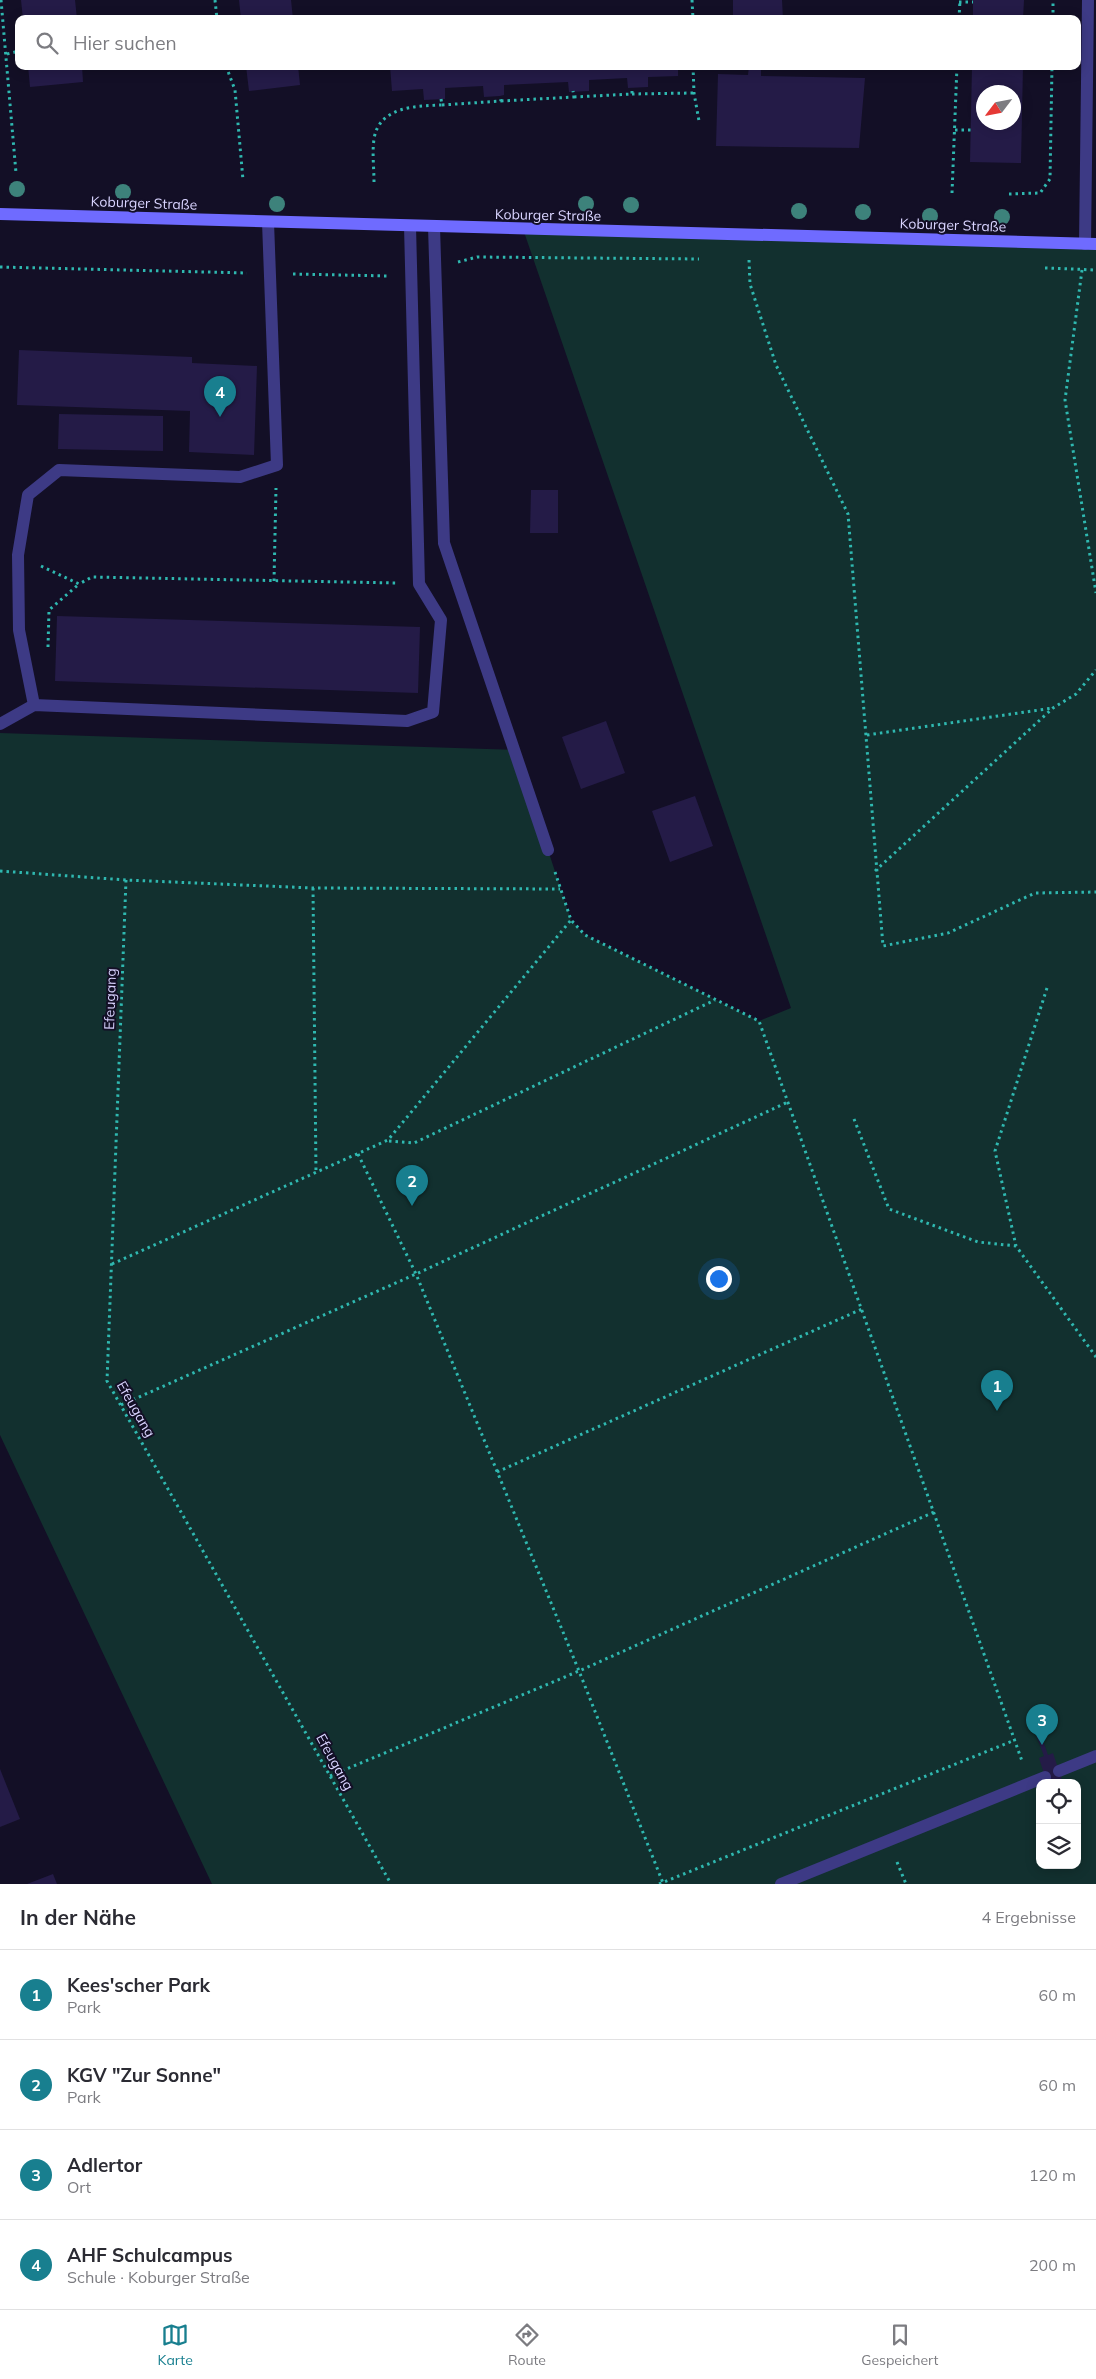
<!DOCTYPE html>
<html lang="de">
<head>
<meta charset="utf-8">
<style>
  :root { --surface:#fff; --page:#f2f2f3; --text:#2b2b33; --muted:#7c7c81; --line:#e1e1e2; --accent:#187f8f }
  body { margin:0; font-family:Mulish,sans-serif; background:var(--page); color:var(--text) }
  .controls { position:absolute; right:15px; bottom:15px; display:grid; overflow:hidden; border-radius:10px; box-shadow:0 2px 12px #0003 }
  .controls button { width:45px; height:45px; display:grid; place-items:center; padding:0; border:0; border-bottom:1px solid var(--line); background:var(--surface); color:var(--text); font:25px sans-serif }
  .compass { position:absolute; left:976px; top:85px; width:45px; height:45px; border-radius:50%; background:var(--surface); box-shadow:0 2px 12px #0003; rotate:238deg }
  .you { position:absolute; left:718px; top:1278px; width:18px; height:18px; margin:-12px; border:4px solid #fff; border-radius:50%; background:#1a73e8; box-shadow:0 0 0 8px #1a73e833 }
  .badge { display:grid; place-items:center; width:32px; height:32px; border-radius:50%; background:var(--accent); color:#fff; font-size:16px; font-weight:700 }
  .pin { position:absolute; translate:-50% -41px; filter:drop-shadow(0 1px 2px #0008) }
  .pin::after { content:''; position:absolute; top:26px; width:18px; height:15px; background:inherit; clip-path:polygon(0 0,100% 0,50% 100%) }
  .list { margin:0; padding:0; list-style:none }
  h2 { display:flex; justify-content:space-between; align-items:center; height:65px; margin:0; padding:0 20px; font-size:21px }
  h2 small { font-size:16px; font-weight:400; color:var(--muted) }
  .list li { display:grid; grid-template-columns:32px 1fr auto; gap:15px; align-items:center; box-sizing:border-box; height:90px; padding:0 20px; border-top:1px solid var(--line) }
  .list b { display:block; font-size:19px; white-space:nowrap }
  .list p { margin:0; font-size:16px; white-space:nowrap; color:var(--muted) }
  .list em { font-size:16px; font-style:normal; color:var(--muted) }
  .icon { flex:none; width:28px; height:28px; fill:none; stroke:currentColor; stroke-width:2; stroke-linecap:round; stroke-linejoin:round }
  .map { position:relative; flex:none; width:1096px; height:1884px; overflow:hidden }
  .search { position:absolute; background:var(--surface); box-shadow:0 2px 12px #0003; left:15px; right:15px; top:15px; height:55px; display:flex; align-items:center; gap:12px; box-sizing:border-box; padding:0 18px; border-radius:10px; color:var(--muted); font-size:19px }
  .sheet { height:425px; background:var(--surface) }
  nav { display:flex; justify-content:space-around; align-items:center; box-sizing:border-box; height:70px; border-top:1px solid var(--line); background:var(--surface); font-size:14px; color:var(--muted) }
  nav a { display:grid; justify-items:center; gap:2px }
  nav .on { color:var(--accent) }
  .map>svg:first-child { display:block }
  .green { fill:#12302f; fill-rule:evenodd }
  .building { fill:#241b47; fill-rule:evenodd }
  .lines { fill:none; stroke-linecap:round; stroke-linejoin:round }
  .path { stroke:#2fb8b0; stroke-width:3; stroke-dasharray:2.5 4; stroke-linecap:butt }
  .lane { stroke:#3d3a85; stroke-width:12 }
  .street { stroke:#3d3a85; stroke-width:12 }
  .secondary { stroke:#6f6bff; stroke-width:12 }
  .tree { fill:#3d827b }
  .labels { text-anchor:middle; stroke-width:4; stroke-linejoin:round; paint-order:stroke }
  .street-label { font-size:14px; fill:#d9d4ff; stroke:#130f26 }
</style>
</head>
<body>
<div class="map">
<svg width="1096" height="1884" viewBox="0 0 1096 1884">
  <rect width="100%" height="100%" fill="#130f26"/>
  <path class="green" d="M523 229 1096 244V1884H212L0 1435V733L515 750 571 920 585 935 759 1021 791 1008ZM1040 1783H1077V1865H1040Z"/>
  <path class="building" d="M21 0H75L77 19H23Z
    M239 0H291L293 19H241Z
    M733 0H782L783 19H733Z
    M973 0H1024L1023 19H973Z
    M28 66H82L83 82 30 87Z
    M246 66H298L300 85 249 91Z
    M390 66H678V76L648 77V87L628 88 627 78 589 80V91L569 92 568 82 504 85V95L500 96 484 97 483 86 445 88V99L424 100 423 89 392 91Z
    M749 66H761V76L865 78 859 148 716 146 718 74 748 75Z
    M972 66H1023L1021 163 970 162ZM984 92H1014V122H984Z
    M19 350 192 357V363L257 366 254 455 189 452 190 411 17 405Z
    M59 414 163 416V451L58 449Z
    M531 490H558V533H530Z
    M57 616 420 627 418 693 55 681Z
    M606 721 625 773 581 789 562 737Z
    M695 796 713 846 670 862 652 811Z
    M1035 1718 1048 1755 1053 1753 1063 1783H1047L1039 1758 1044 1756 1030 1719Z
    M0 1769 20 1819 0 1827Z
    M53 1874 57 1884H27Z"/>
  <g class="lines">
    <path class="path" d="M1 0 16 173
      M215 0 217 19
      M692 0 693 19
      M959 2H973
      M959 19 960 0
      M1053 19V0
      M7 54 19 51
      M226 66 235 90 243 180
      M693 66 694 93 699 121
      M632 94 694 93
      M574 97 632 94V88
      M501 101 574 97 573 91
      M442 105 501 101 500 96
      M955 130H971
      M374 182C374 168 372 153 374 139 379 106 417 106 442 105L441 99
      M952 193 957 66
      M1009 194 1040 193 1050 179 1052 66
      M749 260 750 284 776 365 848 514 883 946 948 933 1035 893 1096 892
      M458 262 477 257 699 259
      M0 267 247 273
      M1045 268 1096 270
      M1082 270 1065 400 1096 593
      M293 274 389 276
      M41 566 79 584 92 577 396 583
      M274 581 276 488
      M48 647 49 610 79 584
      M867 735 1053 708
      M0 871 126 880 313 888 560 889
      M875 871 1053 708 1076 694 1096 670
      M555 872 571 920 585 935 759 1021 1022 1761
      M126 880 107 1381 391 1884
      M313 888 316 1173
      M1047 988 995 1151 1016 1246 1096 1357
      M854 1119 889 1209 978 1242 1016 1246
      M389 1141 414 1143 715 1000
      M358 1154 416 1274 579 1671 663 1883
      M112 1264 388 1140 571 920
      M121 1405 416 1274 788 1102
      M497 1472 862 1309
      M330 1776 579 1671 934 1512
      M897 1862 906 1884
      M659 1884 1015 1740"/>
    <path class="lane" d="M434 227 444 543 548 850
      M34 705 407 721 433 712 441 620 419 584 410 226
      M0 724 34 705 19 630 18 555 28 495 59 470 240 477 277 465 268 222
      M1059 1771 1096 1756
      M781 1884 1045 1777"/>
    <path class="street" d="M1085 244 1088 0"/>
    <path class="secondary" d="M0 214 1096 244"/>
  </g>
  <g class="tree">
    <circle cx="17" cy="189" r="8"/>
    <circle cx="123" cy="192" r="8"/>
    <circle cx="277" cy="204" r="8"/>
    <circle cx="586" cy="204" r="8"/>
    <circle cx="631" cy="205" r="8"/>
    <circle cx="799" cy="211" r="8"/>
    <circle cx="863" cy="212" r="8"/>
    <circle cx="930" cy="216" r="8"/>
    <circle cx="1002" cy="217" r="8"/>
  </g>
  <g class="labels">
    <g class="street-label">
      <text transform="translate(144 203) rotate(2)" y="5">Koburger Straße</text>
      <text transform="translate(548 215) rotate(1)" y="5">Koburger Straße</text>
      <text transform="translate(953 225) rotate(2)" y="5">Koburger Straße</text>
      <text transform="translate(110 999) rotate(-88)" y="5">Efeugang</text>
      <text transform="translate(136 1409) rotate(60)" y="5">Efeugang</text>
      <text transform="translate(335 1762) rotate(61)" y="5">Efeugang</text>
    </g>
  </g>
</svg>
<div class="controls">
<button><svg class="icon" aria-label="locate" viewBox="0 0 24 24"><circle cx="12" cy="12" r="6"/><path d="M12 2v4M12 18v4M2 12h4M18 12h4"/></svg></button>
<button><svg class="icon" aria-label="layers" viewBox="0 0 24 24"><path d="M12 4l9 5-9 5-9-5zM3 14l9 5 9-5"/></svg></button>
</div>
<svg class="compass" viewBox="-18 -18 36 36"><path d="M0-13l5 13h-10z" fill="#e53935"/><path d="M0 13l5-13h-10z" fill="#7c7c81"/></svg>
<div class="you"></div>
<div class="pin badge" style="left:997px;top:1411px">1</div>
<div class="pin badge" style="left:412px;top:1206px">2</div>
<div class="pin badge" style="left:1042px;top:1745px">3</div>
<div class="pin badge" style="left:220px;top:417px">4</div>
<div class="search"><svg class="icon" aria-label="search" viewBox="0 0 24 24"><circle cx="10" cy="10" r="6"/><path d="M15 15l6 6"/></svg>Hier suchen</div>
</div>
<section class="sheet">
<h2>In der Nähe<small>4 Ergebnisse</small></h2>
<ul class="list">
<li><span class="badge">1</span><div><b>Kees'scher Park</b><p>Park</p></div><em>60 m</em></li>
<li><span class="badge">2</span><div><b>KGV &quot;Zur Sonne&quot;</b><p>Park</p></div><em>60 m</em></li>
<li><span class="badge">3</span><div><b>Adlertor</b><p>Ort</p></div><em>120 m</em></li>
<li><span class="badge">4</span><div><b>AHF Schulcampus</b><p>Schule · Koburger Straße</p></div><em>200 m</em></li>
</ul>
</section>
<nav>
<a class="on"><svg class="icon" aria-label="map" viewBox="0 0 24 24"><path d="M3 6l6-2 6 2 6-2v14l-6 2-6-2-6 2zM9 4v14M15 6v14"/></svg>Karte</a>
<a><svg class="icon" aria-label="directions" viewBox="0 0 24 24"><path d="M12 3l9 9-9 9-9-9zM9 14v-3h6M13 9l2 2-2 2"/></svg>Route</a>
<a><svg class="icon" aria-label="saved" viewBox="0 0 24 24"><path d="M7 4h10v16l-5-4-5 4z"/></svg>Gespeichert</a>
</nav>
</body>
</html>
